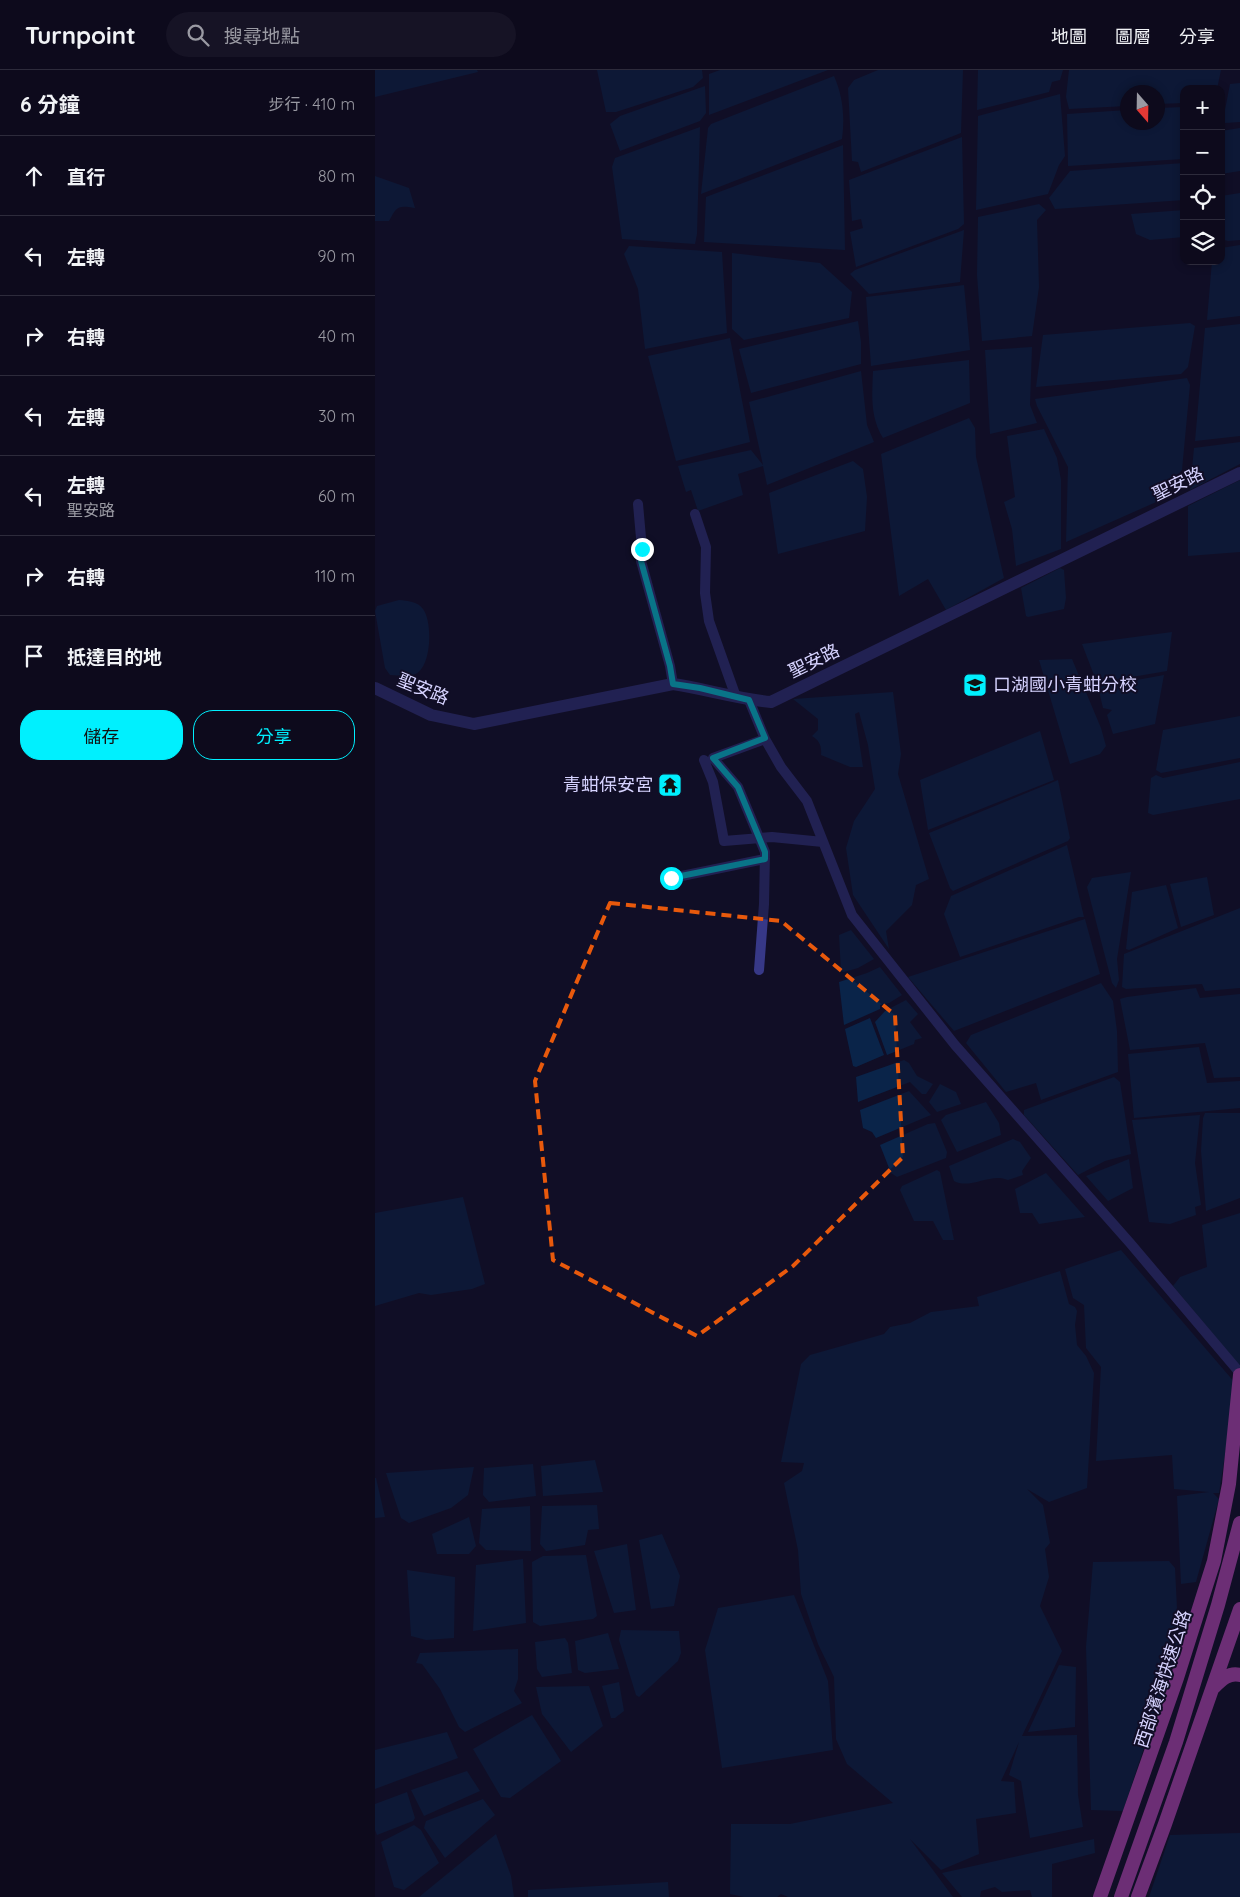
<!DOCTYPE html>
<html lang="zh-TW">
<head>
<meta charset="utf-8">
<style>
  :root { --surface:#0d0a1c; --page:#161325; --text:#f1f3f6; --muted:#9a9aa3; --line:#2d2b3b; --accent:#00f0fe }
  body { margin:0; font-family:Quicksand,"Noto Sans TC",sans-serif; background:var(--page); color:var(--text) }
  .controls { position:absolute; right:15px; top:15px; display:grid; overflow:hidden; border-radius:10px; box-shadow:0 2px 8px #0003 }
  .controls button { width:45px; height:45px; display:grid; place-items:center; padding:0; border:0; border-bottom:1px solid var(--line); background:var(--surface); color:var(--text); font:25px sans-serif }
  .compass { position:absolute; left:745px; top:15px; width:45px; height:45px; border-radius:50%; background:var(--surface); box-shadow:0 2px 8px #0003; rotate:160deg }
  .stop { position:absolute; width:15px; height:15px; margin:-11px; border:4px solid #00f0fe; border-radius:50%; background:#fff }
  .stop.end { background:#00f0fe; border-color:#fff; box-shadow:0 1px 5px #0008 }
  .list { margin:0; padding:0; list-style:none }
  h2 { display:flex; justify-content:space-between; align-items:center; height:65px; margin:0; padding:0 20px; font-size:21px }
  h2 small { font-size:16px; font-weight:400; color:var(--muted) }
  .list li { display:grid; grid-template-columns:32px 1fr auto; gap:15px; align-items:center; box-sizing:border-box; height:80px; padding:0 20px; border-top:1px solid var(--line) }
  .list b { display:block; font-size:19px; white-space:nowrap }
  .list p { margin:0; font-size:16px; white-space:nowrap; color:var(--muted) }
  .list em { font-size:16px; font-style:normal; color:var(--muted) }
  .actions { display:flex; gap:10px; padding:15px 20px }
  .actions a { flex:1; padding:11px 0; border:1px solid var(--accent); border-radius:20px; text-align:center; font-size:18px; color:var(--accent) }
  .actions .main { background:var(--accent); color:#111 }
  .icon { flex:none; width:28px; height:28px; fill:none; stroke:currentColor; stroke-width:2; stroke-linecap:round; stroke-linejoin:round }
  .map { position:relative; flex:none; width:865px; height:1827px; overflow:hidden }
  header { display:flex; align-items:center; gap:30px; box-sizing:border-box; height:70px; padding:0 25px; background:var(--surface); border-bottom:1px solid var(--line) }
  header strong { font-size:24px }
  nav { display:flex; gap:28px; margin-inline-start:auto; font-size:18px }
  .search { width:350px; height:45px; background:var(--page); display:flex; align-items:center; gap:12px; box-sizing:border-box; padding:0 18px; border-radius:28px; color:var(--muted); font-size:19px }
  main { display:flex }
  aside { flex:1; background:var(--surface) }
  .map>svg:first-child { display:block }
  .water { fill:#0a2449 }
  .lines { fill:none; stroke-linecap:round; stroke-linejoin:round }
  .minor { stroke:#373887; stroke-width:10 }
  .tertiary { stroke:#373887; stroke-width:12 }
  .trunk { stroke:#dc54d4; stroke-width:14 }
  .route { stroke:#00f0fe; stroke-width:6 }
  .marked { fill:none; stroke:#e8590c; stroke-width:4; stroke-dasharray:10 6; stroke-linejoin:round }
  .labels { text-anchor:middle; stroke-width:4; stroke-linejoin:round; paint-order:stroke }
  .street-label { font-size:18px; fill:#d6d3ff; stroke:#110e26 }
  .poi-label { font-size:18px; fill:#d6d3ff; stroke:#110e26; text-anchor:start }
</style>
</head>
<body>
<header>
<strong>Turnpoint</strong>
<div class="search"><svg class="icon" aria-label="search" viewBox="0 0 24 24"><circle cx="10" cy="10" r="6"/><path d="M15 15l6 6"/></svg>搜尋地點</div>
<nav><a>地圖</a><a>圖層</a><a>分享</a></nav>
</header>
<main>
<aside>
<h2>6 分鐘<small>步行 · 410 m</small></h2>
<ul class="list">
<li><svg class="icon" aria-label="ahead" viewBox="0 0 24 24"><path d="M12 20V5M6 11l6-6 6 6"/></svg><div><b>直行</b></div><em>80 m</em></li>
<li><svg class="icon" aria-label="left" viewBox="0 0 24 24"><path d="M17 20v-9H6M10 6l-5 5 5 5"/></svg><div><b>左轉</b></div><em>90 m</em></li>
<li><svg class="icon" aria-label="right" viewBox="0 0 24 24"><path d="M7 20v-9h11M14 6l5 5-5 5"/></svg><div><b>右轉</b></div><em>40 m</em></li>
<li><svg class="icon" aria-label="left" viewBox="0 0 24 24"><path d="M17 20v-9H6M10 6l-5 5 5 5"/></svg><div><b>左轉</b></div><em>30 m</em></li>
<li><svg class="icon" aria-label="left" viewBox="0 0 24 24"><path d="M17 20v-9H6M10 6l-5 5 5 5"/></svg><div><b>左轉</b><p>聖安路</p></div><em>60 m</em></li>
<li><svg class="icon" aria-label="right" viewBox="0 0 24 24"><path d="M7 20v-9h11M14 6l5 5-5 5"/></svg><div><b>右轉</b></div><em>110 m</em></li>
<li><svg class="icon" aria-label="arrive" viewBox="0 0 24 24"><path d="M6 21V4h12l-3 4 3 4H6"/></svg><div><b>抵達目的地</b></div></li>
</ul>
<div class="actions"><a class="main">儲存</a><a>分享</a></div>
</aside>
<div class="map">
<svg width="865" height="1827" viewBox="0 0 865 1827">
  <rect width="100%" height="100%" fill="#110e26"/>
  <path class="water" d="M0 0H102L103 2 0 27Z
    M222 0H327L328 8 318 17 241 42H231Z
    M345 0H453L334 45V4Z
    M503 0H588L586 63 486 102 483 92 477 91 473 18 479 10Z
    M603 0H688L685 10 677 12 674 22 602 40Z
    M694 0H846L842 19H809V33L783 34 782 22H752V36L694 39 691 27Z
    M459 6C468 26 470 48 467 69L326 124 333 58 336 54Z
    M865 13V52L850 53 848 50 855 14Z
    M330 16 331 43 325 51 245 81 235 54 245 46Z
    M685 24 690 86 684 95 673 124 601 140 603 46Z
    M809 37V89L693 96 692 44 752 40V52H782L783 38Z
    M325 57 322 164 320 174 247 169 237 97 240 88Z
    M865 58V101L846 104V61Z
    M587 67 589 154 583 159 481 197 475 162 488 158 486 149 477 151 474 110Z
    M468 75 470 180 329 172 331 127Z
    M809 93V130L680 139 674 128 695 101Z
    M0 106 34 118 40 138C23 135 22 136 14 151H0Z
    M865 123V170L853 171 846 169V126Z
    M664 134 671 140 662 150 664 217 657 266 607 271 602 205 603 147Z
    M809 140V167L775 170 761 164 756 144Z
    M589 160 585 212 494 224 475 204 480 200Z
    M865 175V246L832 250 837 191H846V178Z
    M254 176 347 182 352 263 270 279 263 219 249 184Z
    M357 183 445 193 477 222 474 248 369 270 357 259Z
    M589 215 595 280 496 296 491 227Z
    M483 251 486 272V294L376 323 364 279Z
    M815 253 820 256 813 297 806 304 661 317 668 265Z
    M865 254V366L820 371 830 258Z
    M355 268 375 372 301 391 273 286Z
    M657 277 655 335 662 353 615 364 610 280Z
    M594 290 595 333 508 368C495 347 497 325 498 301Z
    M486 301 492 355 499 372 392 415 388 396 363 404 368 425 323 441 316 420 311 422 303 396 376 380 388 395 374 332Z
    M812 308 815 315 807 400 802 406 792 410 794 415 786 418 788 429 691 472 693 397 662 336 660 329Z
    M594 348 600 358 601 387 629 508 571 540 553 509 524 526 506 384Z
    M669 359 682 388 686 410V479L641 496 637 459 629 432 640 427 632 366Z
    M865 372V394L815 420 819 378Z
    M478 391 488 399 492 427 490 461 403 484 394 423Z
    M865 410V482L813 486V436Z
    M685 498 689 500 691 528 689 539 653 547 651 546 646 518Z
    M24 530C33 531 42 531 48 539 58 552 57 600 38 605 32 607 22 605 15 605L10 598 0 541 2 536Z
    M797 562 792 601 722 613 707 574Z
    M697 589 726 658 731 676 725 684 695 694 664 590Z
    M789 605 780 654 738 664 732 645 737 640 728 638 723 617Z
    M518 622 526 684 523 704 554 809 541 815 537 835 511 861 514 879 478 825 471 778 479 751 500 719 493 675 484 642 480 644 488 697H475L446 685C447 676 444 670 437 666L443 660V649L418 629Z
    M865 646V688L786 703 781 700 788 660Z
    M665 661 679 710 553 760 545 710Z
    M865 692V729L778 745 773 743 776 708 781 705 788 708Z
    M683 710 695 768 693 771 578 821 575 818 554 763Z
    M692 775 709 847H704L585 887 569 844 576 826Z
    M756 802 742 889 744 910 741 918 737 913 712 817 717 808Z
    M832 807 839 845 806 857 795 814Z
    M791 815 803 858 754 880 751 879 757 822Z
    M865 838V918L830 921 827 914 751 919 747 917 749 884Z
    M710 849 725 904 579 961 533 907Z
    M476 860 499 889 483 898 469 902 466 901 464 865Z
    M505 897 527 925 514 933 505 935V939L469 955 464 912 492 903Z
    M726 913 738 931 742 961 743 1002 666 1030 661 1013 631 1022 591 973 596 965Z
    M821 918 825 928 865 924V1007L839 1008 830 973 755 980 745 929 752 927Z
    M531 930 543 944 535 952 547 968 540 970 539 974 512 985 500 952 510 941Z
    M495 948 509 985 481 997 478 996 470 959Z
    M824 977 832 1013 865 1011V1038L759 1048 753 984Z
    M529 990 534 993 542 1006 558 1014 551 1024H547L535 1012 483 1032 481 1007Z
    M739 1007 745 1012 756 1084 730 1091 703 1105 649 1045V1040Z
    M565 1014 581 1022 586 1034 562 1042 554 1032Z
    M534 1021 556 1045 501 1068 497 1062 488 1058 485 1040Z
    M611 1032 624 1053 626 1065 582 1082 566 1050 571 1045Z
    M830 1043H865V1128L831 1141 826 1081 828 1048Z
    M825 1045 820 1093 826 1135 820 1137 821 1145 795 1154 774 1152 757 1050Z
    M560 1053 572 1082 571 1088 522 1107 516 1103 505 1075 553 1054Z
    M638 1069 645 1072 656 1088 647 1101 648 1105 633 1110C616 1102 595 1120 579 1111L574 1096Z
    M754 1089 758 1118 733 1131 711 1106Z
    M562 1100 565 1102 579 1170H568L558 1151H539L525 1120 527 1116Z
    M671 1103 710 1147 664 1154 657 1143H645L640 1119Z
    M88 1127 110 1214 97 1219 56 1225 44 1223 0 1236V1143Z
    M865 1143V1296L798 1216 805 1207 832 1197 827 1155Z
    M746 1180 861 1314 844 1423H838L844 1429 821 1512 806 1514 802 1426 834 1422 799 1419 797 1385 721 1391 726 1297 711 1278 709 1235 698 1228 690 1199Z
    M685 1201 694 1234 700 1237 702 1241 700 1255 702 1275 711 1286 719 1303 712 1418 674 1432 652 1419 668 1435 675 1473 670 1479 674 1507 665 1536 687 1581 647 1666 702 1665 703 1725 708 1757 655 1768 646 1711 634 1705 644 1672 626 1711 639 1712 641 1743 601 1749 604 1784 566 1800 535 1769 578 1827H413L406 1824 402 1827H369L355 1824 356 1754H415L518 1733 472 1694 461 1669 459 1607 443 1574 426 1524 423 1480 409 1413 427 1401 429 1393 406 1392 426 1294 435 1285 509 1264 515 1257 535 1253 556 1242 604 1236 602 1227Z
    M220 1390 228 1422 168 1426 166 1396Z
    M158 1394 161 1426 114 1432 108 1425 109 1398Z
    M99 1397 93 1425 76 1438 34 1453 26 1448 11 1403Z
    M0 1408H1L10 1447 0 1448Z
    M222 1435 224 1459 213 1460 210 1475 171 1481 165 1474 167 1436Z
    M155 1436 156 1481 111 1480 104 1473 107 1439Z
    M94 1447 101 1476 94 1484H62L57 1464Z
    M287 1464 305 1506 299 1536 276 1539 264 1470Z
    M252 1474 261 1540 239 1543 219 1481Z
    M211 1485 222 1546 218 1549 165 1556 158 1552 157 1492 168 1486Z
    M148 1489 151 1553 98 1561 101 1495Z
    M794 1491 800 1498 803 1559 806 1566 748 1741 716 1740 711 1577 718 1492Z
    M32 1500 80 1507 79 1568 51 1570 36 1566Z
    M419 1525 453 1611 458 1680 347 1698 330 1580 343 1538Z
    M246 1560 304 1561 306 1583 303 1591 264 1627 261 1625 244 1570Z
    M233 1563 244 1599 210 1603 203 1600 200 1571Z
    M190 1568 193 1573 197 1603 167 1607 162 1599 160 1572Z
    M143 1579V1609L139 1621 147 1633 90 1662 84 1657 65 1619 47 1594 41 1593 45 1583Z
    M684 1595 701 1597 700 1657 653 1662Z
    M244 1612 249 1641 240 1648H236L227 1616Z
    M214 1616 228 1656 196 1682 167 1644 161 1617Z
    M157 1645 186 1691 135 1728 126 1727 98 1679Z
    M72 1662 83 1688 0 1719V1680Z
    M92 1701 105 1721 49 1746 36 1720Z
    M32 1722 40 1748 38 1751 2 1765 0 1760V1734Z
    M108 1729 120 1745 70 1788 49 1758 51 1751Z
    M39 1755 46 1760 64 1793 29 1820 19 1817 6 1772Z
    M865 1763V1827H774L795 1765Z
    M121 1764 136 1806 139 1827H44Z
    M719 1769 720 1783 677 1794V1827H657L655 1820 627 1822 620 1817 606 1821 605 1827H587L567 1803Z
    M293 1812 294 1827H153V1820Z"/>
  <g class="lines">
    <path class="minor" d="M263 434 267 479 266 491 295 596 298 614
      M320 444 331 477 330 523 334 551 361 627
      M374 630 390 669 406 697 432 731 477 845 580 975 755 1173 865 1303
      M329 690 338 712 349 771 397 767 448 772
      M297 808 390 789
      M384 900 389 834 390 782 363 717 338 688 390 669"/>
    <path class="tertiary" d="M0 618 56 645 99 654 298 614C331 619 363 629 396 632L865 403"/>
    <path class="trunk" d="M839 1617C846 1610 854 1602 865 1605
      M725 1827 802 1608 839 1491 854 1414 865 1305
      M746 1827 801 1672 843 1535 865 1453
      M763 1827 790 1754 865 1539"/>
  </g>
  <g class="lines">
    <path class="route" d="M267 479 266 491 295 596 298 614 325 618 374 630 390 668 338 688 363 717 390 782V789L296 808"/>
  </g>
  <path d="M0 0H865V1827H0ZM235 833 406 851 520 945 528 1087 418 1196 322 1266 178 1190 160 1011Z" fill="#110e26" fill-opacity=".55" fill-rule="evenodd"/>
  <path class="marked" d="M235 833 406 851 520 945 528 1087 418 1196 322 1266 178 1190 160 1011Z"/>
  <defs>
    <g id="school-square" transform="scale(1.25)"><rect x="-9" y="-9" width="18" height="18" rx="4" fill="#00f0fe" stroke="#110e26"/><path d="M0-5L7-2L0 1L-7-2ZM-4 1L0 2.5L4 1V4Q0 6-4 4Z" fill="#111"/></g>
    <g id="temple-square" transform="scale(1.25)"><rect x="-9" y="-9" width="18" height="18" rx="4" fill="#00f0fe" stroke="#110e26"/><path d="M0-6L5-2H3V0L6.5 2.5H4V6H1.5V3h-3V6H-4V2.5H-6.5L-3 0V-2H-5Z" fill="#111"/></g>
  </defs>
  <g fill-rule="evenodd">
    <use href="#school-square" x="600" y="615"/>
    <use href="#temple-square" x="295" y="715"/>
  </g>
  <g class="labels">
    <g class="street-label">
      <text transform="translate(803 414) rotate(-26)" y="6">聖安路</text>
      <text transform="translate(439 591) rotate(-26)" y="6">聖安路</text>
      <text transform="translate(48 619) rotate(22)" y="6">聖安路</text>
      <text transform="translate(788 1609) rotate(-72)" y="6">西部濱海快速公路</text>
    </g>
    <g class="poi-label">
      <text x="618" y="621">口湖國小青蚶分校</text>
      <text x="278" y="721" text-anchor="end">青蚶保安宮</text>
    </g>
  </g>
</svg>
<div class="controls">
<button>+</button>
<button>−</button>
<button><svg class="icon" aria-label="locate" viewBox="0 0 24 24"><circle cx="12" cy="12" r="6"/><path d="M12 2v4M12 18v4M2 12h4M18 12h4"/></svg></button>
<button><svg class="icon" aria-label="layers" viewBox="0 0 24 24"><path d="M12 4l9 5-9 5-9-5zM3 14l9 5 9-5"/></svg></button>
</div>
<svg class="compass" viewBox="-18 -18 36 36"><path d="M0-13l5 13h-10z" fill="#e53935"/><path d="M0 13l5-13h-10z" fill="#9a9aa3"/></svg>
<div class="stop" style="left:296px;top:808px"></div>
<div class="stop end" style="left:267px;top:479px"></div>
</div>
</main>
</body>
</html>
